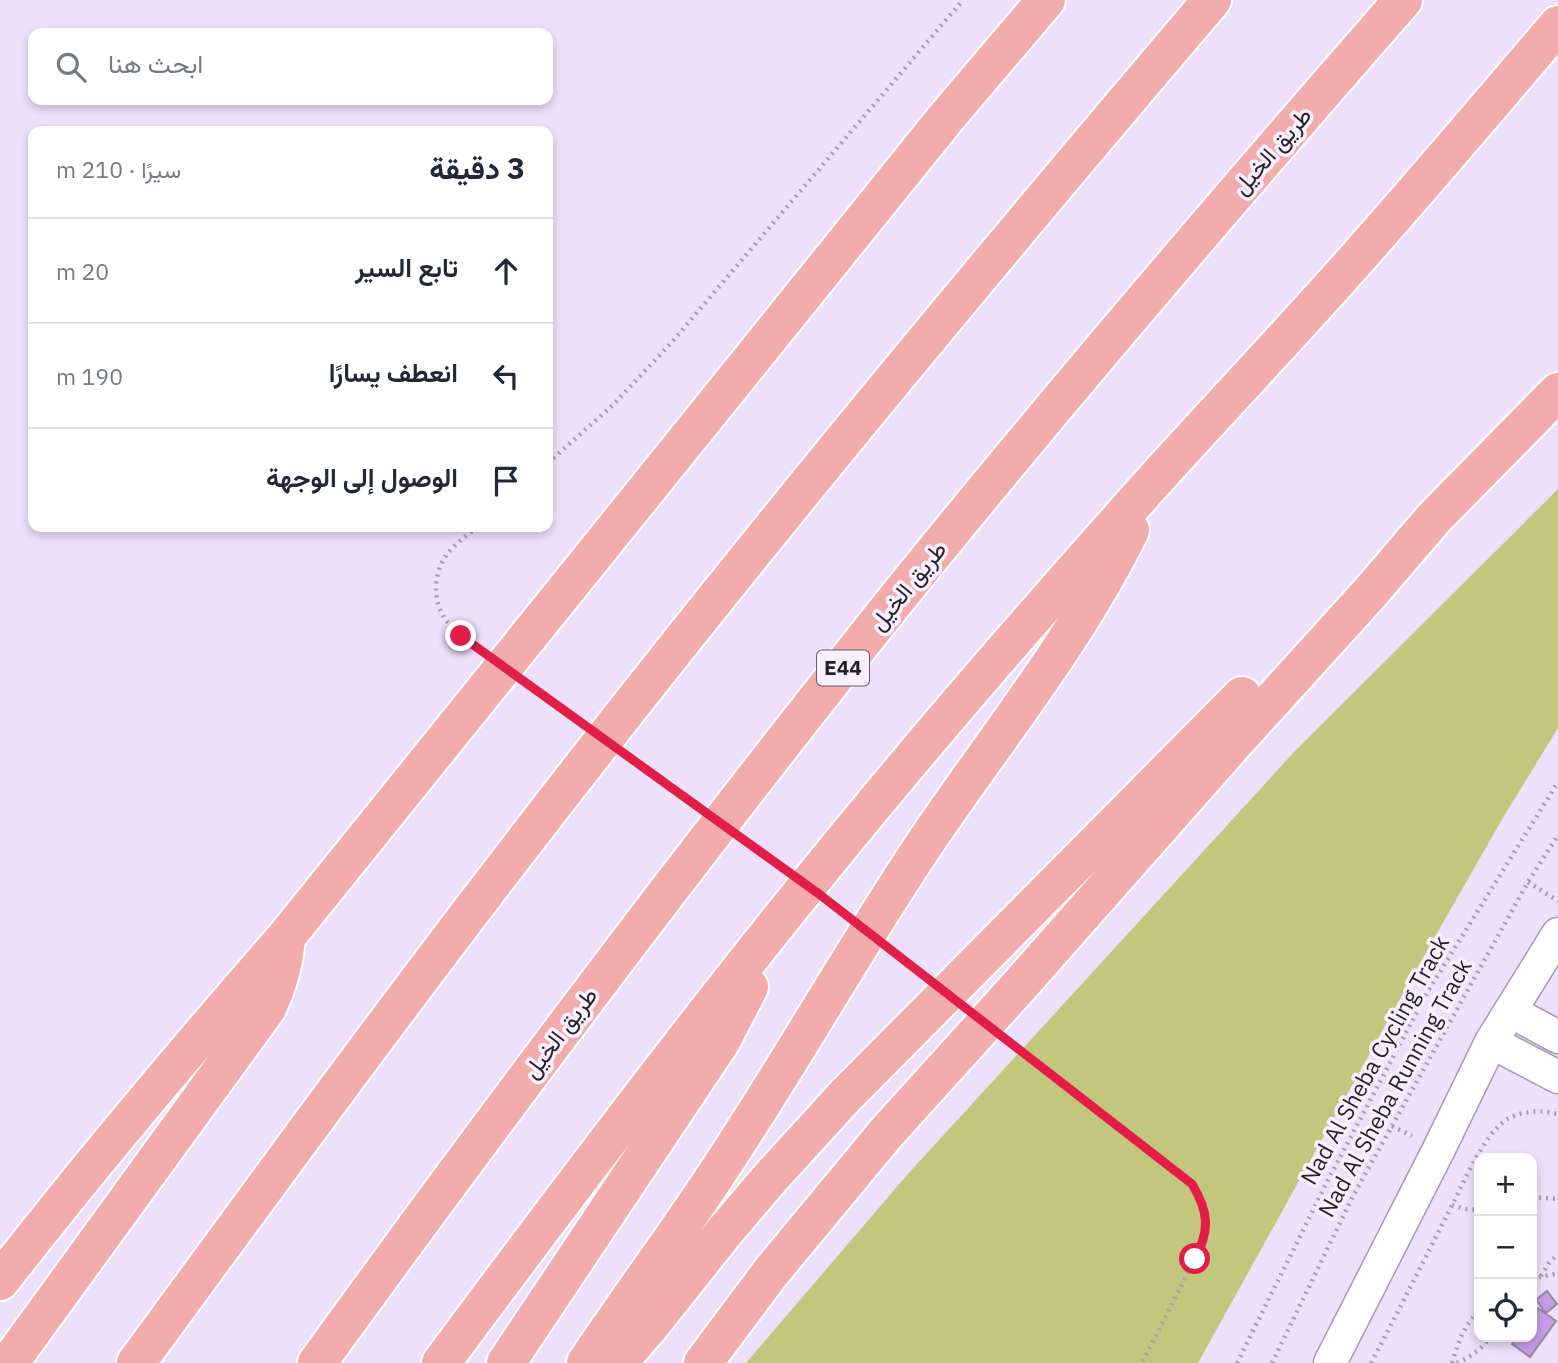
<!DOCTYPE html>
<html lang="ar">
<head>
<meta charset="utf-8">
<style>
  :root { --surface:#fff; --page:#f6f6f7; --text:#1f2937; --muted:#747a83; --line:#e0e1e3 }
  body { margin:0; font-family:"IBM Plex Sans",Vazirmatn,sans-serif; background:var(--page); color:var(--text); direction:rtl }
  .controls { position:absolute; right:21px; bottom:21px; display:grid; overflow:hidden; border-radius:14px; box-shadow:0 4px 10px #0003 }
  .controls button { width:63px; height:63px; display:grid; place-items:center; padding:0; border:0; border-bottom:2px solid var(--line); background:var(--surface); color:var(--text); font:35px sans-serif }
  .stop { position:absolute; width:21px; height:21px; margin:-16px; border:5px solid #e11d48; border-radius:50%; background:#fff }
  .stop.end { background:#e11d48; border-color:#fff; box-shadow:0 2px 7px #0008 }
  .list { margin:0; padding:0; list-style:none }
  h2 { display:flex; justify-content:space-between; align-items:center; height:91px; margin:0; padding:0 28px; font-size:30px }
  h2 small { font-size:23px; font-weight:400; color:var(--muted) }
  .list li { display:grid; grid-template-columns:46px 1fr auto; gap:21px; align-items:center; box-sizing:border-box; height:105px; padding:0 28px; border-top:2px solid var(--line) }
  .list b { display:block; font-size:26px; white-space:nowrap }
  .list em { font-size:23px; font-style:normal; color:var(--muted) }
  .icon { flex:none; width:38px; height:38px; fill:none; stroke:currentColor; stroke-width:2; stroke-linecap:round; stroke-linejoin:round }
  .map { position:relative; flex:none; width:1558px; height:1363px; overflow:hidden; direction:ltr }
  .search { position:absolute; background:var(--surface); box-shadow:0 4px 10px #0003; left:28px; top:28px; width:525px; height:77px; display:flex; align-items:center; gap:18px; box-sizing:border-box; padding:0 24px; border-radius:14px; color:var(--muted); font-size:26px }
  .panel { position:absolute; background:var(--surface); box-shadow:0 4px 10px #0003; left:28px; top:126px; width:525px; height:406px; border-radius:14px; direction:rtl }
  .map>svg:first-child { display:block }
  .green { fill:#c3c77d }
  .building { fill:#c89be8; stroke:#9688a1; stroke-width:2 }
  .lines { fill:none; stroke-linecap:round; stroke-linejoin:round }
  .street-casing { stroke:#a89ab3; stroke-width:35 }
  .highway-casing { stroke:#fff; stroke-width:42 }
  .path { stroke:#a99db2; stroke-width:4.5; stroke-dasharray:2 5; stroke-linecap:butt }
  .street { stroke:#fff; stroke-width:32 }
  .highway { stroke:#f3acac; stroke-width:38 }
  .path-bridge { stroke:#a99db2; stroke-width:4.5; stroke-dasharray:2 5; stroke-linecap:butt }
  .route { stroke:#e11d48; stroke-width:9 }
  .labels { text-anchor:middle; stroke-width:7; stroke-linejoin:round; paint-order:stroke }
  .shield { fill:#f7f0fc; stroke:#645e68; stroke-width:2 }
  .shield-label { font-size:21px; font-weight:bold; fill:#251f29 }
  .street-label { font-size:23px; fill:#251f29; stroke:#f7f0fc }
</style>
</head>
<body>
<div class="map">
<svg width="1558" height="1363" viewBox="0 0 1558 1363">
  <rect width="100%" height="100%" fill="#eedffa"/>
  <path class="green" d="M1558 489V728L1501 821 1416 970 1198 1363H746L907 1175 1295 751Z"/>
  <path class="building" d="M1547 1291 1557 1304 1546 1313 1536 1300Z
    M1538 1308 1556 1321 1530 1357 1512 1344 1517 1337H1532V1316Z"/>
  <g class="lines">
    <g class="street-casing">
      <path id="street" d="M1510 1011 1558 1037
        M1491 1042 1558 1077
        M1330 1363 1439 1149 1491 1042 1558 934"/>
    </g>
    <g class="highway-casing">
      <path id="highway" d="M0 1281C92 1163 188 1049 286 937L945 119 1046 0
        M9 1363 267 1008C278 985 284 964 286 939
        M136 1363C260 1194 383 1025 511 859 736 566 972 282 1212 0
        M317 1363C504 1105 695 851 894 602 1059 397 1230 198 1403 0
        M441 1363C608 1138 778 914 961 701 1023 628 1087 556 1151 484 1218 410 1286 338 1352 264 1422 185 1490 105 1558 25
        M506 1363 721 1041 749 987
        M586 1363C632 1294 682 1228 727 1158 794 1056 854 950 921 849 992 743 1074 644 1130 530
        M617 1363 648 1328 725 1231 771 1177 846 1095 1242 696
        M703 1363 771 1272 887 1132 1020 985 1231 746 1368 595 1434 518 1558 392"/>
    </g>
    <path class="path" d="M548 463 613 405 672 342 963 0
      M1528 882 1558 901
      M1392 1126 1412 1136
      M1532 1197 1558 1199
      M1452 1205 1464 1209 1479 1210
      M1541 1276 1549 1263 1558 1254
      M1532 1279 1558 1273
      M1237 1363 1327 1182 1428 991 1558 782
      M1272 1363 1353 1196 1528 882 1558 835
      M1371 1363C1397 1314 1422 1264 1447 1215 1461 1189 1482 1136 1506 1120 1522 1110 1541 1110 1558 1114
      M1452 1363C1459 1341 1463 1327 1479 1311
      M1457 1363C1470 1357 1482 1349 1490 1337"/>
    <use href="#street" class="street"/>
    <use href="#highway" class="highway"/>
    <path class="path-bridge" d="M477 527C468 535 456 543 448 553 432 573 432 605 449 624 453 628 457 632 461 636L819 894 1192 1184C1205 1205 1207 1217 1204 1241L1142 1363"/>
  </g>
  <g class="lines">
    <path class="route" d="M461 636 819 894 1192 1184C1209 1212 1210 1230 1195 1259"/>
  </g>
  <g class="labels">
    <rect class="shield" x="817" y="650.5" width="52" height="35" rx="5"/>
    <g class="shield-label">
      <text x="843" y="675">E44</text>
    </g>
    <g class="street-label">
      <text transform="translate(1272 151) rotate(-49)" y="8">طريق الخيل</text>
      <text transform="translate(908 586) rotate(-51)" y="8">طريق الخيل</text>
      <text transform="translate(560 1033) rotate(-53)" y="8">طريق الخيل</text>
      <text transform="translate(1375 1060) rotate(-61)" y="8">Nad Al Sheba Cycling Track</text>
      <text transform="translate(1395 1088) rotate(-61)" y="8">Nad Al Sheba Running Track</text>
    </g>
  </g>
</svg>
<div class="controls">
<button>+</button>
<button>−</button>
<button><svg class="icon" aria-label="locate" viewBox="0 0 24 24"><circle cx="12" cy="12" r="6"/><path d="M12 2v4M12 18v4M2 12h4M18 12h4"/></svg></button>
</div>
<div class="stop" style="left:1195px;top:1259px"></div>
<div class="stop end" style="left:461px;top:636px"></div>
<div class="search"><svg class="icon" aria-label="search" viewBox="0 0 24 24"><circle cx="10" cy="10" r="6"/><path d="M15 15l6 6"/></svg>ابحث هنا</div>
<section class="panel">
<h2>3 دقيقة<small>سيرًا · 210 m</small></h2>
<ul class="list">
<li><svg class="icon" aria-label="ahead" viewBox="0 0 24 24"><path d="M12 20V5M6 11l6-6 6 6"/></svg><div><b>تابع السير</b></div><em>20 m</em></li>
<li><svg class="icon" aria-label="left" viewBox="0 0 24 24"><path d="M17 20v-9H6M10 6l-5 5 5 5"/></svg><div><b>انعطف يسارًا</b></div><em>190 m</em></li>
<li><svg class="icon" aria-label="arrive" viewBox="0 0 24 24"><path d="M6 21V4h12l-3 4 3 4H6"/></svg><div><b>الوصول إلى الوجهة</b></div></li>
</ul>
</section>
</div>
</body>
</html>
